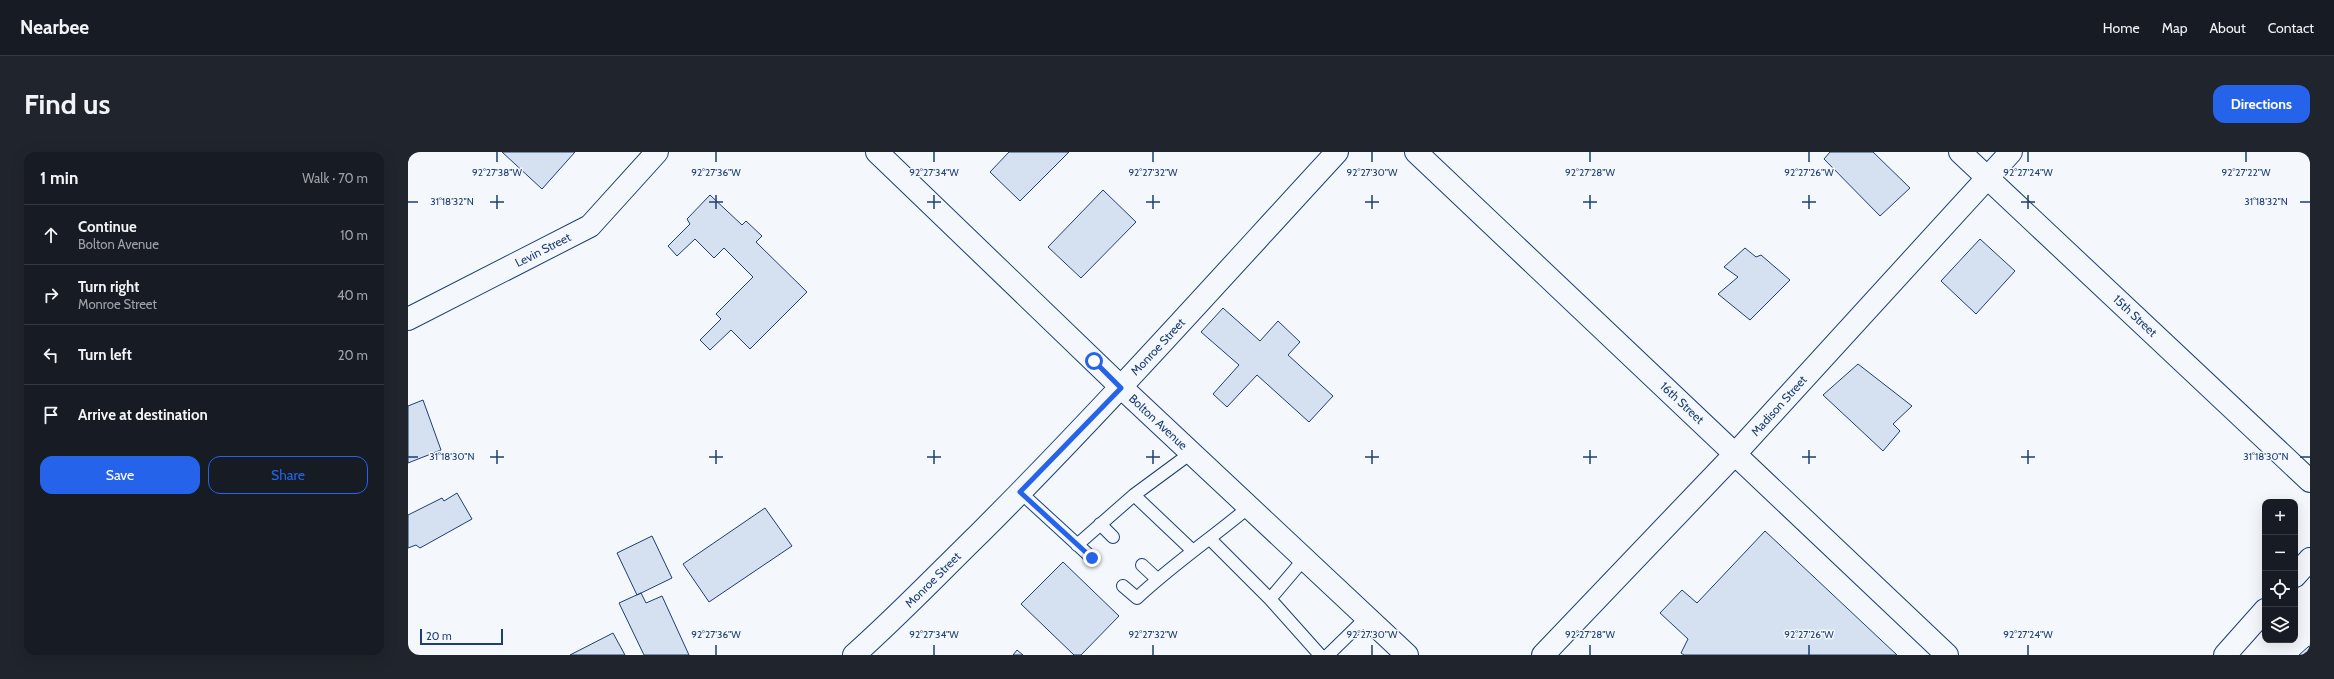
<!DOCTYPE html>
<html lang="en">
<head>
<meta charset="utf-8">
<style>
  :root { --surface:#171b24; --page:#20242c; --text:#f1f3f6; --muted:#9ea1a6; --line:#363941; --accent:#2563eb }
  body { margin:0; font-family:Cabin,sans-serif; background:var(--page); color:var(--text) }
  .controls { position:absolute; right:12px; bottom:12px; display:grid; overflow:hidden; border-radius:8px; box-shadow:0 4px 16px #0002 }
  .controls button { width:36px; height:36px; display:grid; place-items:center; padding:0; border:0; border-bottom:1px solid var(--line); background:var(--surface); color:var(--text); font:20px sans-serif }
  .scale { position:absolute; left:12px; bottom:10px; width:83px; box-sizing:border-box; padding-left:4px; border:2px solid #1d3f73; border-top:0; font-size:11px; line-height:14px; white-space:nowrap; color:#1d3f73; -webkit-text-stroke:3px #f4f7fb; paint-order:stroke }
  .stop { position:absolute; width:12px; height:12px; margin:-9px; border:3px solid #2563eb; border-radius:50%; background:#fff }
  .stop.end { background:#2563eb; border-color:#fff; box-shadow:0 1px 4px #0008 }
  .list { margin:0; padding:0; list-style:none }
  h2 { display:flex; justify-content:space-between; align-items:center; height:52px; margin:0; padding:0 16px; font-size:17px }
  h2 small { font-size:13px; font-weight:400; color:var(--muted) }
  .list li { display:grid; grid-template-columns:26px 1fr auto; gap:12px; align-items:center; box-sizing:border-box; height:60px; padding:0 16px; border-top:1px solid var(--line) }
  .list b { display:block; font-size:15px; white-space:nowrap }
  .list p { margin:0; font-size:13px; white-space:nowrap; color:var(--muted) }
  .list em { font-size:13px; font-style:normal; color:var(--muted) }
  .actions { display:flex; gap:8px; padding:12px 16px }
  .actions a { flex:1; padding:9px 0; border:1px solid var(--accent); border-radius:12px; text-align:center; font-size:14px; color:var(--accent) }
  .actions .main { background:var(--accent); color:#fff }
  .icon { flex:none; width:22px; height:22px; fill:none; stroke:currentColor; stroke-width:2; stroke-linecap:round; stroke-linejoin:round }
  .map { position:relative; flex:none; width:1902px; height:503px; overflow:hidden; border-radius:12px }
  header { display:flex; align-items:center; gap:24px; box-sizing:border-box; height:56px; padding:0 20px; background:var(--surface); border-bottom:1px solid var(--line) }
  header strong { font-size:19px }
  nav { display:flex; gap:22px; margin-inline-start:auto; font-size:14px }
  .intro { display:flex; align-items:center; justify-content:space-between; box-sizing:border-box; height:96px; padding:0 24px }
  h1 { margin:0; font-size:28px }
  .button { padding:10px 18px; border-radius:12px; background:var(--accent); color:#fff; font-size:14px; font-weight:700 }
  main { display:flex; gap:24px; padding:0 24px }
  aside { flex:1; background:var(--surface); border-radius:12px; box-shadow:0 4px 16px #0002 }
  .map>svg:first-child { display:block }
  .building { fill:#d5e0f0; stroke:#1d3f73 }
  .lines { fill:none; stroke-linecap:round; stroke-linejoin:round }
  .service-casing { stroke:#1d3f73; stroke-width:14 }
  .minor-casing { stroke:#1d3f73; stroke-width:24 }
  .secondary-casing { stroke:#1d3f73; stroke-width:24 }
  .primary-casing { stroke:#1d3f73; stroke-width:24 }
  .service { stroke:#f4f7fb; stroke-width:12 }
  .minor { stroke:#f4f7fb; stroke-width:22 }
  .secondary { stroke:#f4f7fb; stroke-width:22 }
  .primary { stroke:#f4f7fb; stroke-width:22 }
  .route { stroke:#2563eb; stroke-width:5 }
  .ticks { fill:none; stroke:#1d3f73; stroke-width:1.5 }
  .labels { text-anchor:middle; stroke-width:3; stroke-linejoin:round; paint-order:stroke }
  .street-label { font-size:12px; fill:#1d3f73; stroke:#f4f7fb }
  .ticks-label { font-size:10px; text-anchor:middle; fill:#1d3f73; stroke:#f4f7fb; stroke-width:3; stroke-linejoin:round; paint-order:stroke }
</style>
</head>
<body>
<header>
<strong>Nearbee</strong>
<nav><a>Home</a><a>Map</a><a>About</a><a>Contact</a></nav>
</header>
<div class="intro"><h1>Find us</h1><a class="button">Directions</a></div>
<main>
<aside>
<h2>1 min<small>Walk · 70 m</small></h2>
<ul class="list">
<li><svg class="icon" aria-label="ahead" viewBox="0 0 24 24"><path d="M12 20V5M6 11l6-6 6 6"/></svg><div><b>Continue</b><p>Bolton Avenue</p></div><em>10 m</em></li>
<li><svg class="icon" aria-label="right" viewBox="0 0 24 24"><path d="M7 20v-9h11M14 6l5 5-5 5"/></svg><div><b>Turn right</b><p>Monroe Street</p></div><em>40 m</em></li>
<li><svg class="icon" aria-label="left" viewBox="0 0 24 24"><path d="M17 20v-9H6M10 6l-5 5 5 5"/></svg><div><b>Turn left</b></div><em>20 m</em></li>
<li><svg class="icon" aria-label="arrive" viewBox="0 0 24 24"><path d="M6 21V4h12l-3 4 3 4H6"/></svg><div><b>Arrive at destination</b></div></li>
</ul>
<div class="actions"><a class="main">Save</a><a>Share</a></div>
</aside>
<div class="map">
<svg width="1902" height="503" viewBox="0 0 1902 503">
  <rect width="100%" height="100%" fill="#f4f7fb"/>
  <path class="building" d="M94 0H167L134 37Z
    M601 0H661L612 49 582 20Z
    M1422 0H1465L1502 36 1472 64 1416 7Z
    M695 38 728 70 673 126 640 95Z
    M302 43 334 73 338 69 354 84 348 90 399 140 342 197 323 178 302 198 292 188 313 167 308 162 345 125 316 96 306 106 287 87 269 104 260 94 282 72 279 67Z
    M1572 87 1607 119 1568 162 1533 129Z
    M1337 96 1348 105 1353 103 1382 128 1342 168 1310 142 1330 125 1316 115Z
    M815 156 852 189 870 169 892 190 880 203 925 244 901 270 849 223 819 255 805 242 831 213 793 180Z
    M1450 212 1504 254 1485 272 1492 279 1475 299 1415 243Z
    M15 248 33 298 0 311V254Z
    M49 341 64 367 12 396 8 393 0 396V363L34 346 36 349Z
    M357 356 384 394 301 450 275 412Z
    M1357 379 1489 503H1276L1273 501 1280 487 1252 461 1274 438 1289 451Z
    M244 384 264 426 229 443 209 401Z
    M655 410 711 464 673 503H666L613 452Z
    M233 441 238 451 254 444 281 503H236L211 451Z
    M205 481 217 503H162Z
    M1901 494 1902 503H1891Z
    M609 498 615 503H605Z"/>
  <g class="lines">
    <g class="service-casing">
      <path id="service" d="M612 340 684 406
        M726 343 783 301
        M692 372 705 385
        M803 388 862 447 896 407
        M669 393 726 343 785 399
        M734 413 749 427
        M715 434 729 446C764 413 804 386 841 355
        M862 447 912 503
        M920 503 959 465"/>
    </g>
    <g class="minor-casing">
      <path id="minor" d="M1008 0 1539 503
        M1552 0 1902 329
        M0 167 182 74 249 0
        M1887 424 1902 407
        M1135 503 1327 302 1603 0
        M1817 503 1857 458"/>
    </g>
    <g class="secondary-casing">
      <path id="secondary" d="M446 503C490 464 530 422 572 381 695 258 811 128 929 0"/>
    </g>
    <g class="primary-casing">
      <path id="primary" d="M469 0 713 235 999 503"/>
    </g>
    <use href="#service" class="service"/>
    <use href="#minor" class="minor"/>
    <use href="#secondary" class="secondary"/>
    <use href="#primary" class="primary"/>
  </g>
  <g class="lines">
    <path class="route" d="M684 406 612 340 713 236 686 209"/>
  </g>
  <path class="ticks" d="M89 0V10M308 0V10M526 0V10M745 0V10M964 0V10M1182 0V10M1401 0V10M1620 0V10M1838 0V10M89 43V57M308 43V57M526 43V57M745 43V57M964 43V57M1182 43V57M1401 43V57M1620 43V57M0 50H10M82 50H96M301 50H315M519 50H533M738 50H752M957 50H971M1175 50H1189M1394 50H1408M1613 50H1627M1892 50H1902M89 298V312M308 298V312M526 298V312M745 298V312M964 298V312M1182 298V312M1401 298V312M1620 298V312M0 305H10M82 305H96M301 305H315M519 305H533M738 305H752M957 305H971M1175 305H1189M1394 305H1408M1613 305H1627M1892 305H1902M308 493V503M526 493V503M745 493V503M964 493V503M1182 493V503M1401 493V503M1620 493V503"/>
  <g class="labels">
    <g class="street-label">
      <text transform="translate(135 98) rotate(-27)" y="4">Levin Street</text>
      <text transform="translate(1727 164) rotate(43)" y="4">15th Street</text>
      <text transform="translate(750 195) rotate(-47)" y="4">Monroe Street</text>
      <text transform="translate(1274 251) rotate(43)" y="4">16th Street</text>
      <text transform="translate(1371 254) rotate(-48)" y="4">Madison Street</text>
      <text transform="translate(750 270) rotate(43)" y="4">Bolton Avenue</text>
      <text transform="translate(525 428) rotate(-45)" y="4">Monroe Street</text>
    </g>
  </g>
  <g class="ticks-label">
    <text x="89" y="24">92°27'38"W</text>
    <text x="308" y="24">92°27'36"W</text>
    <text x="526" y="24">92°27'34"W</text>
    <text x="745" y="24">92°27'32"W</text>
    <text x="964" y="24">92°27'30"W</text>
    <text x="1182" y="24">92°27'28"W</text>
    <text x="1401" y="24">92°27'26"W</text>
    <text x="1620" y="24">92°27'24"W</text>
    <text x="1838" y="24">92°27'22"W</text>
    <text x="44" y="53">31°18'32"N</text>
    <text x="1858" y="53">31°18'32"N</text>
    <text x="44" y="308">31°18'30"N</text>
    <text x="1858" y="308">31°18'30"N</text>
    <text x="308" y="486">92°27'36"W</text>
    <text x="526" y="486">92°27'34"W</text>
    <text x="745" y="486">92°27'32"W</text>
    <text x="964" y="486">92°27'30"W</text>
    <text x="1182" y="486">92°27'28"W</text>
    <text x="1401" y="486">92°27'26"W</text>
    <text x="1620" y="486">92°27'24"W</text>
  </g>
</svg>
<div class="controls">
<button>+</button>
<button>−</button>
<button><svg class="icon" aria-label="locate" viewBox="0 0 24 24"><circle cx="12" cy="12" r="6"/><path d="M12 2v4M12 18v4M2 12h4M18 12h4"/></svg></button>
<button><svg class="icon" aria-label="layers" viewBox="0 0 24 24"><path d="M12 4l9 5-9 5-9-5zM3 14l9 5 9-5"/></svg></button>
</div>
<div class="scale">20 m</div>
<div class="stop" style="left:686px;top:209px"></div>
<div class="stop end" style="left:684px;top:406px"></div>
</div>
</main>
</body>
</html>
